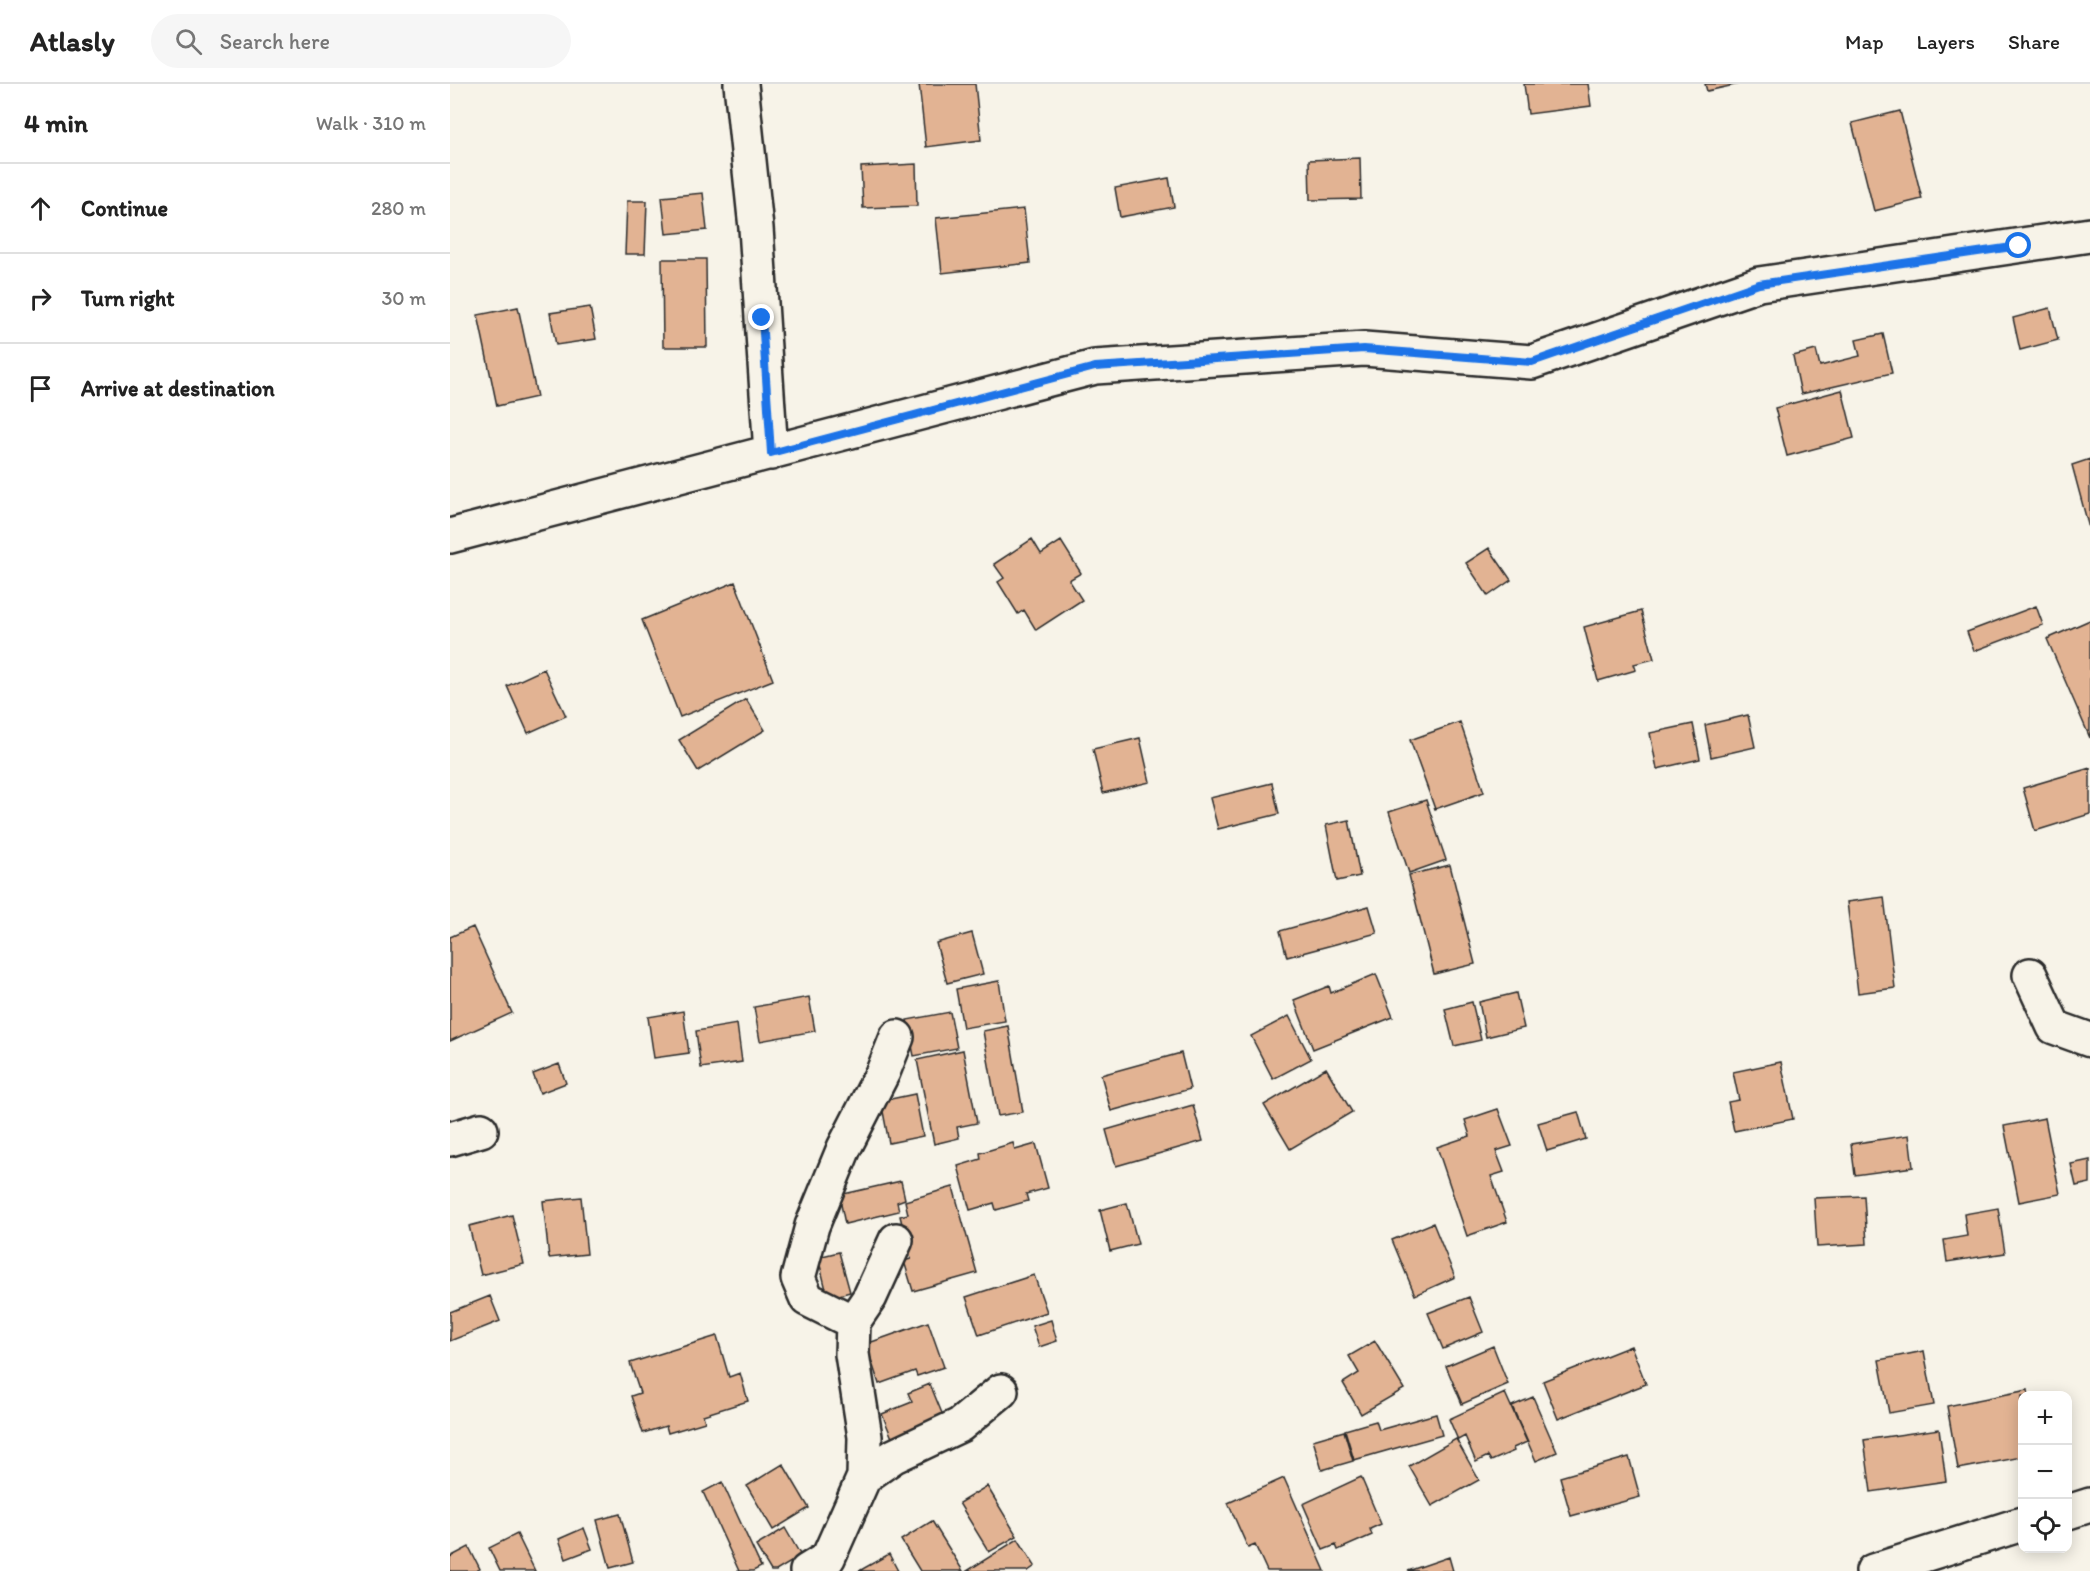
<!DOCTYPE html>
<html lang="en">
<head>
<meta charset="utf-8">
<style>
  :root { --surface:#fff; --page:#f6f6f6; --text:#222; --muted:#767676; --line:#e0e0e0 }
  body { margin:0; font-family:Itim,sans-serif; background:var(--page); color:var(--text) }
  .controls { position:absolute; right:18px; bottom:18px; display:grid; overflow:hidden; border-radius:12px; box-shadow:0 3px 15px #0003 }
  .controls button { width:54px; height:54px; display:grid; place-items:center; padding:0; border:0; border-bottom:2px solid var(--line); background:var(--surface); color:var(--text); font:30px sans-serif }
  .stop { position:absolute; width:18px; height:18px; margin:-14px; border:4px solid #1a73e8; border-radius:50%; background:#fff }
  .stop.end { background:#1a73e8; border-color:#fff; box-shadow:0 2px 6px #0008 }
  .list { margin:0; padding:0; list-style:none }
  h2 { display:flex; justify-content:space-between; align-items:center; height:78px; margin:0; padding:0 24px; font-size:26px }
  h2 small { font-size:20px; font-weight:400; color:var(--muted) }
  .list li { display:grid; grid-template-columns:39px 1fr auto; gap:18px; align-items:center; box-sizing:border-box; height:90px; padding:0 24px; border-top:2px solid var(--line) }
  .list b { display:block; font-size:22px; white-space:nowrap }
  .list em { font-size:20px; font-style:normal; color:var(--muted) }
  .icon { flex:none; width:33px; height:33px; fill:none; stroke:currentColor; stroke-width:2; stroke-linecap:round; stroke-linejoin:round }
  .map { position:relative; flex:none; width:1640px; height:1487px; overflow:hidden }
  header { display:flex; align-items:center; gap:36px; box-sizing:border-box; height:84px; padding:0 30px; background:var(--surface); border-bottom:2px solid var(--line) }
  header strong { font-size:28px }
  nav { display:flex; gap:33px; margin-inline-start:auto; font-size:21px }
  .search { width:420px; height:54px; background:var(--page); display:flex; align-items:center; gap:15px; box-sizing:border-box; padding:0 21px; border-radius:33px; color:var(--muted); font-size:22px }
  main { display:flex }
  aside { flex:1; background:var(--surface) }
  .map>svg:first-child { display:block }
  .building { fill:#e2b393; stroke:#2b2b2b; stroke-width:1.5 }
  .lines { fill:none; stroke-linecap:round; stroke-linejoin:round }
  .minor-casing { stroke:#2b2b2b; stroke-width:38 }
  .minor { stroke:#f7f3e8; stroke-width:33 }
  .route { stroke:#1a73e8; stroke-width:8 }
</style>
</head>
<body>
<header>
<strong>Atlasly</strong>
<div class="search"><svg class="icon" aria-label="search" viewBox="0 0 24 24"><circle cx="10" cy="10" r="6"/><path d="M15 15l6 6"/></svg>Search here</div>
<nav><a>Map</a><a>Layers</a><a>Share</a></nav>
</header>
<main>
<aside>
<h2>4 min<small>Walk · 310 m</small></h2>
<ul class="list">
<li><svg class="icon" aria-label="ahead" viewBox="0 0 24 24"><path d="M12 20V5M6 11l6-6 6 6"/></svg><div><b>Continue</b></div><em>280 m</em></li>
<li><svg class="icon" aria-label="right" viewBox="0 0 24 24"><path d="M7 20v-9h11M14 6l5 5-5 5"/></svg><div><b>Turn right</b></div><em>30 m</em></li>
<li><svg class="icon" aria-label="arrive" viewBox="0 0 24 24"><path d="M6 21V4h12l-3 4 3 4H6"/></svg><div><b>Arrive at destination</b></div></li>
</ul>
</aside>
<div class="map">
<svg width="1640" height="1487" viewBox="0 0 1640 1487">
  <rect width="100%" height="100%" fill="#f7f3e8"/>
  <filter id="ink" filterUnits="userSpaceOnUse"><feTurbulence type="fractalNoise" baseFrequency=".0167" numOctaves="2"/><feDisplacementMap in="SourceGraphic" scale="12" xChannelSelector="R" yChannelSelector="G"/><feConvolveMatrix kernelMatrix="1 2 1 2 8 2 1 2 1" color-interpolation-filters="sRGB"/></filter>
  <g filter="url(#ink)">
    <path class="building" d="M469 0H525L531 56 476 63Z
      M1074 0H1138L1141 22 1078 30Z
      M1255 0H1289L1257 7Z
      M1450 27 1472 115 1424 127 1402 39Z
      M910 74 911 115 860 116 859 76Z
      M466 80 467 122 413 124 411 83Z
      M719 94 724 123 670 133 665 104Z
      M253 109 257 146 216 150 212 113Z
      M177 117H197L195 170H175Z
      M574 125 580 179 492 189 486 134Z
      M212 175H256L257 263H213Z
      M68 223 87 313 47 322 28 231Z
      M140 223 146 255 106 261 100 229Z
      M1600 224 1608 256 1570 266 1563 234Z
      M1433 250 1442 289 1351 310 1343 272 1366 266 1370 282 1410 272 1406 256Z
      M1392 306 1404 354 1337 372 1325 324Z
      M1640 375V448L1622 381Z
      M582 455 591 470 611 457 631 489 619 496 632 516 586 546 574 526 568 530 548 498 554 494 544 480Z
      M1039 464 1061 496 1038 512 1016 479Z
      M285 498 323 596 230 633 192 536Z
      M1586 522 1593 541 1524 567 1517 548Z
      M1191 527 1204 575 1184 580 1186 586 1148 597 1134 543Z
      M1640 536V654L1597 555Z
      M94 585 116 632 78 649 57 602Z
      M296 615 315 646 248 687 229 656Z
      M1298 631 1305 663 1261 673 1255 641Z
      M1010 638 1034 708 985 725 960 656Z
      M1243 640 1250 675 1207 685 1200 649Z
      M690 654 700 698 653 709 643 665Z
      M1640 684V730L1585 747 1573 704Z
      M822 699 829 730 768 745 760 714Z
      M976 716 996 776 959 789 939 728Z
      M899 736 910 792 887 797 876 741Z
      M1000 781 1025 880 984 890 959 791Z
      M1434 813 1445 904 1408 909 1397 818Z
      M919 822 927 849 837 873 830 847Z
      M23 843 62 929 0 957V853Z
      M522 849 533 890 497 899 486 859Z
      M926 890 943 933 863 965 844 916 879 902 881 909Z
      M549 897 555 937 513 944 506 905Z
      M1066 909 1074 944 1036 953 1029 918Z
      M359 913 365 947 310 957 304 923Z
      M1022 918 1031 956 1004 962 995 925Z
      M233 927 239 969 204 974 198 933Z
      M500 928 507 964 464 972 457 936Z
      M839 932 861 975 823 995 801 952Z
      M287 940 292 978 251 984 246 947Z
      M558 942 573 1028 548 1032 533 947Z
      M513 966 527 1039 507 1043 509 1054 484 1060 467 976Z
      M731 969 740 1005 661 1027 651 991Z
      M1331 978 1343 1035 1284 1047 1278 1018 1289 1016 1283 988Z
      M109 980 116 999 90 1009 83 990Z
      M876 984 902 1028 840 1065 814 1021Z
      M465 1010 473 1052 439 1059 431 1017Z
      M743 1021 753 1057 666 1082 656 1046Z
      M1048 1025 1062 1062 1046 1067 1054 1088 1041 1092 1057 1138 1017 1152 987 1063 1020 1052 1015 1036Z
      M1128 1028 1136 1055 1097 1067 1088 1039Z
      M1595 1034 1610 1110 1569 1118 1554 1042Z
      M1459 1051 1463 1083 1405 1091 1401 1060Z
      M563 1059 565 1066 586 1060 598 1104 576 1110 578 1117 546 1126 544 1119 520 1126 508 1082 531 1075 530 1069Z
      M1640 1076V1099L1626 1102 1621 1080Z
      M451 1097 455 1115 447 1118 449 1127 395 1140 389 1111Z
      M503 1103 527 1189 463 1207 454 1177 461 1175 450 1132 458 1130 455 1117Z
      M1414 1112 1417 1160 1367 1163 1364 1114Z
      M131 1113 137 1170 99 1174 93 1117Z
      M677 1119 688 1160 660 1167 650 1126Z
      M1548 1124 1555 1169 1497 1178 1494 1156 1517 1152 1514 1130Z
      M62 1131 74 1180 31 1191 19 1142Z
      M983 1139 1005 1193 965 1211 942 1156Z
      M389 1168 400 1208 378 1214 368 1173Z
      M584 1191 597 1228 529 1251 516 1213Z
      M40 1212 50 1237 0 1257V1228Z
      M1019 1213 1033 1248 993 1265 978 1229Z
      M601 1236 607 1257 589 1263 582 1242Z
      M478 1238 494 1283 467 1292 465 1287 429 1300 416 1260Z
      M267 1252 279 1293 290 1289 298 1317 253 1331 255 1338 218 1349 216 1342 193 1349 181 1312 190 1309 180 1279Z
      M925 1257 954 1305 911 1330 893 1299 909 1289 899 1272Z
      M1043 1262 1058 1300 1012 1320 996 1282Z
      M1181 1262 1196 1300 1108 1335 1093 1297Z
      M1474 1267 1484 1321 1439 1329 1429 1276Z
      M480 1300 496 1339 445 1361 432 1330 462 1318 458 1309Z
      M1578 1306 1579 1312H1572V1373L1508 1385 1497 1322Z
      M1055 1309 1077 1358 1063 1364 1064 1367 1041 1377 1038 1372 1026 1378 1015 1352 1008 1356 999 1335Z
      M1083 1313 1107 1368 1086 1377 1062 1322Z
      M986 1330 992 1351 904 1376 895 1346 926 1337 929 1346Z
      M1489 1345 1496 1397 1421 1408 1414 1356Z
      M894 1347 903 1377 872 1386 863 1356Z
      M1006 1355 1029 1396 982 1422 959 1382Z
      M1179 1373 1190 1413 1121 1432 1110 1393Z
      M333 1380 359 1424 323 1446 297 1402Z
      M911 1393 931 1440 920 1445 922 1451 888 1466 886 1461 873 1466 853 1420Z
      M834 1394 875 1487H817L805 1461 798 1464 778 1419Z
      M272 1398 311 1483 303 1487H289L253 1408Z
      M537 1402 567 1452 539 1468 509 1419Z
      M170 1430 183 1478 160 1484 147 1436Z
      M482 1437 513 1487H470L451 1456Z
      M134 1444 142 1465 116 1475 109 1455Z
      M335 1444 351 1472 326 1487H321L306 1462Z
      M67 1450 85 1487H50L39 1464Z
      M568 1455 585 1482 578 1487H517Z
      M19 1463 30 1485 26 1487H0V1473Z
      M439 1470 448 1487H409Z
      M999 1473 1003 1487H958Z"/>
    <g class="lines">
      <g class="minor-casing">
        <path id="minor" d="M291 0 306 144 321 369
          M0 452 645 283 914 265 1082 278 1309 200 1640 151
          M1580 891 1604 943 1640 956
          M0 1055 31 1046
          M403 1238 357 1215 348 1194 362 1142 394 1064 433 988 447 953
          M414 1393 415 1353 402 1270 403 1238 420 1213 446 1156
          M1618 1428 1640 1421
          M357 1487 378 1474 414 1393 444 1372 510 1341 551 1307
          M1423 1487 1572 1440"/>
      </g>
      <use href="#minor" class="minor"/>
    </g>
  </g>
  <g class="lines" filter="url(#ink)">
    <path class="route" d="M312 234 321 369 645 283 914 265 1082 278 1309 200 1569 162"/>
  </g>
</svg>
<div class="controls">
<button>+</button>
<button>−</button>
<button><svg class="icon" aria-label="locate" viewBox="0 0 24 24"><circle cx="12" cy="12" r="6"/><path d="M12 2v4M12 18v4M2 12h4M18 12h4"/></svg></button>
</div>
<div class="stop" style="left:1569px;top:162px"></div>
<div class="stop end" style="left:312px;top:234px"></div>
</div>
</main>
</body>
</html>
